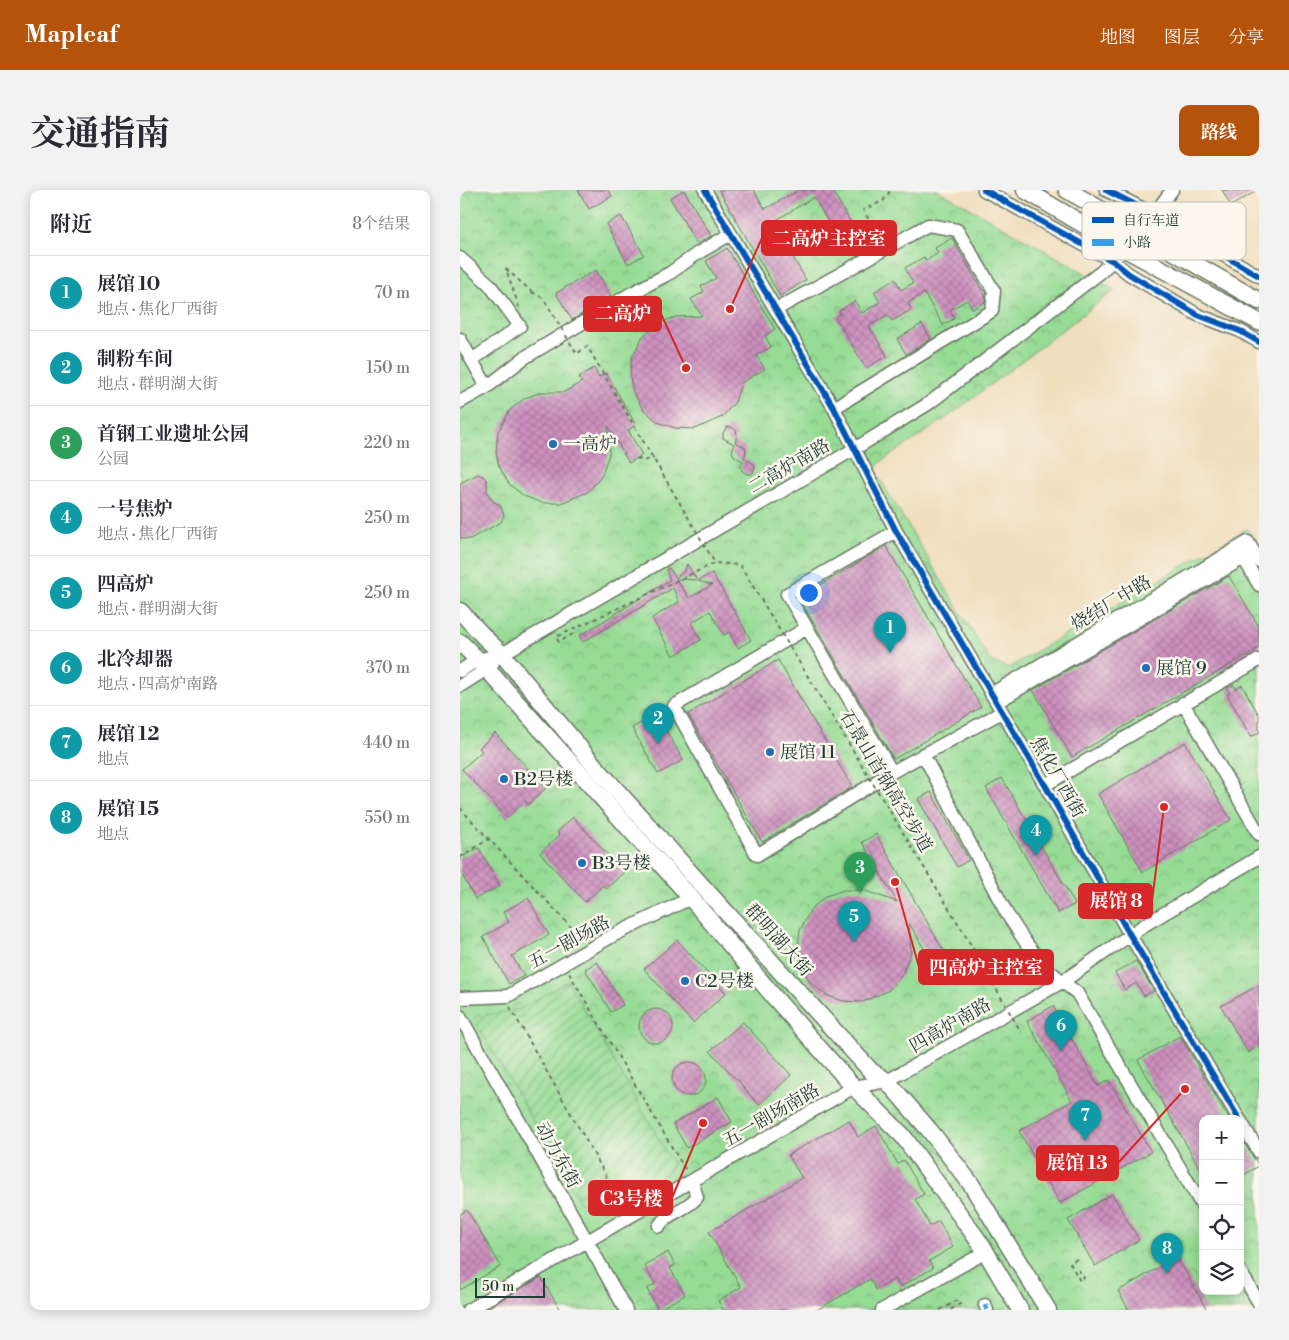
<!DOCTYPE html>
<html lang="zh">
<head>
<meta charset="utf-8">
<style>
  :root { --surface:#fff; --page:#f2f2f3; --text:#2b2b33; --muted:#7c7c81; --line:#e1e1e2; --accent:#b45309 }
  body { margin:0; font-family:"Libre Bodoni","Noto Serif SC",serif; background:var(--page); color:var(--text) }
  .controls { position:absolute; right:15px; bottom:15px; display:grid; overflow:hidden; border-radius:10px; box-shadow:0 2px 12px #0003 }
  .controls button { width:45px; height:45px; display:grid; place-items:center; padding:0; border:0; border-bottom:1px solid var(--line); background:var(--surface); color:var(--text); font:25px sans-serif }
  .scale { position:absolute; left:15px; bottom:12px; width:70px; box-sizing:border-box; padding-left:5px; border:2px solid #1f3d34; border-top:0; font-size:14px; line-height:18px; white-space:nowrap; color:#1f3d34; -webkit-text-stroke:4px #fbf7ec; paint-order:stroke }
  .you { position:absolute; left:348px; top:402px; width:18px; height:18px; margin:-12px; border:4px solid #fff; border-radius:50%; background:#1a73e8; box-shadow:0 0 0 8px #1a73e833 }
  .badge { display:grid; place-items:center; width:32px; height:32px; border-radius:50%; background:var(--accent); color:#fff; font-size:16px; font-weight:700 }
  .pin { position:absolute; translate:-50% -41px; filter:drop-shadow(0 1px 2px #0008) }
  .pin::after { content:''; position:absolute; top:26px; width:18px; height:15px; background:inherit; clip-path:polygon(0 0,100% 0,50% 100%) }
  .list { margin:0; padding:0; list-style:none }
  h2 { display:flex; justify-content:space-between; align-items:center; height:65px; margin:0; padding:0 20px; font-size:21px }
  h2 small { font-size:16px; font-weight:400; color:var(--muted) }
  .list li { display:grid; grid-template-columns:32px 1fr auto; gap:15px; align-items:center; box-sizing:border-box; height:75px; padding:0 20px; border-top:1px solid var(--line) }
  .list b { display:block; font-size:19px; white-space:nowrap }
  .list p { margin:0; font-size:16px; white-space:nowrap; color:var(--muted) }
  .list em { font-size:16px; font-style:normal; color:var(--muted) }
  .icon { flex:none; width:28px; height:28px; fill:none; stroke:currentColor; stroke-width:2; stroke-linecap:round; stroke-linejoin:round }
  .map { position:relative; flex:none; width:799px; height:1120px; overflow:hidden; border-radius:10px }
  header { display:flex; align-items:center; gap:30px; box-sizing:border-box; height:70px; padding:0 25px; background:var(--accent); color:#fff }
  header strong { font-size:24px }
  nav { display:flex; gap:28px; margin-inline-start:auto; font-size:18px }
  .intro { display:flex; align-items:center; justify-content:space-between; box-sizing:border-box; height:120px; padding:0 30px }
  h1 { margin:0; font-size:35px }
  .button { padding:12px 22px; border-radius:10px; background:var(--accent); color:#fff; font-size:18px; font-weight:700 }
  main { display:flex; gap:30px; padding:0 30px }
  aside { flex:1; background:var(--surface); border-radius:10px; box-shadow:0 2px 12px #0003 }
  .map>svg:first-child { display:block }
  .park { fill:url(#park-crowns); stroke:#5a8c64; fill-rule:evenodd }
  .garden { fill:url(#garden-furrows); stroke:#5a8c64 }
  .building { fill:url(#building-cross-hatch) }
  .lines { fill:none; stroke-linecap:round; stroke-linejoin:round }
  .minor-casing { stroke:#687564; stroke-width:15 }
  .major-casing { stroke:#687564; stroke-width:19 }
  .path { stroke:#687564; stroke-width:2; stroke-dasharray:4 4; stroke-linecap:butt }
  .minor { stroke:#fff; stroke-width:12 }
  .major { stroke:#fff; stroke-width:16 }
  .path-bridge { stroke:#687564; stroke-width:2; stroke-dasharray:4 4; stroke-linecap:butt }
  .quiet { stroke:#3c9ee2; stroke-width:5; stroke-dasharray:10 5; stroke-linecap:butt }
  .cycleway-casing { stroke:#fbf7ec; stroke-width:9 }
  .cycleway { stroke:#0057b8; stroke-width:6 }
  .poi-dot { fill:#1f6fb2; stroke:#fbf7ec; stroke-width:2 }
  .labels { text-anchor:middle; stroke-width:5; stroke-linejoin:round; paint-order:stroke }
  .poi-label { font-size:18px; fill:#1f3d34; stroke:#fbf7ec; text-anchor:start }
  .street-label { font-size:18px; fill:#1f3d34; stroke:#fbf7ec }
  .key { fill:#fbf7ec; stroke:#b9bfb5; stroke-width:1 }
  .key-label { font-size:14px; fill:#1f3d34 }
  .leader { fill:none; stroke:#d62828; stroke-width:2 }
  .callout-dot { fill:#d62828; stroke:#fbf7ec; stroke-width:2 }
  .callout { fill:#d62828; stroke:#d62828; stroke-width:2 }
  .callout-label { font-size:19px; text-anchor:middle; font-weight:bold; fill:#fff }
</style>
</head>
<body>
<header>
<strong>Mapleaf</strong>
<nav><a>地图</a><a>图层</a><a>分享</a></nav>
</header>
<div class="intro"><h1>交通指南</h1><a class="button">路线</a></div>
<main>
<aside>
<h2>附近<small>8个结果</small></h2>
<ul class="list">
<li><span class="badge" style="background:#0f9aa8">1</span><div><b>展馆 10</b><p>地点 · 焦化厂西街</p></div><em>70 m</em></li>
<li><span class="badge" style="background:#0f9aa8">2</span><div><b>制粉车间</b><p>地点 · 群明湖大街</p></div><em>150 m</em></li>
<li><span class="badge" style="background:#2e9e5b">3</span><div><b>首钢工业遗址公园</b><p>公园</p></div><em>220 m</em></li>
<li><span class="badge" style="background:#0f9aa8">4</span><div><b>一号焦炉</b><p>地点 · 焦化厂西街</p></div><em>250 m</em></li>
<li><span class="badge" style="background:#0f9aa8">5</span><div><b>四高炉</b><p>地点 · 群明湖大街</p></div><em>250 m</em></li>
<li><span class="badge" style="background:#0f9aa8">6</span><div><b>北冷却器</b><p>地点 · 四高炉南路</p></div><em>370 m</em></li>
<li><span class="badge" style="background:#0f9aa8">7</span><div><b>展馆 12</b><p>地点</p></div><em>440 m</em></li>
<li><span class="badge" style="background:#0f9aa8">8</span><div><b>展馆 15</b><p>地点</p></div><em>550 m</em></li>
</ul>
</aside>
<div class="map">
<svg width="799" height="1120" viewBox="0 0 799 1120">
  <defs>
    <pattern id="park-crowns" width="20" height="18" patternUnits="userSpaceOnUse" patternTransform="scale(1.25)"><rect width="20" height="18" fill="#96dc95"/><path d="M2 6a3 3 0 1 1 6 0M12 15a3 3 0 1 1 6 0" fill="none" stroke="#7ab47a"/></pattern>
    <pattern id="garden-furrows" width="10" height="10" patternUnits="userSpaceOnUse" patternTransform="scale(1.25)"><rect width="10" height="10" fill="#96dc95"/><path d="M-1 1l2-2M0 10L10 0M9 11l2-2" fill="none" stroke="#7ab47a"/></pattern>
    <pattern id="building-cross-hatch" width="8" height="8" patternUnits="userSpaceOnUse" patternTransform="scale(1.25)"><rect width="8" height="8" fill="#ce90bf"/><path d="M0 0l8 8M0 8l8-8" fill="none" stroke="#a7779c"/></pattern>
  </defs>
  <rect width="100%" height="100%" fill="#fbf7ec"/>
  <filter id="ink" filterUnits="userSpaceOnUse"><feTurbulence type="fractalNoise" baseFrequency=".02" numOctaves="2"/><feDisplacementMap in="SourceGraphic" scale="10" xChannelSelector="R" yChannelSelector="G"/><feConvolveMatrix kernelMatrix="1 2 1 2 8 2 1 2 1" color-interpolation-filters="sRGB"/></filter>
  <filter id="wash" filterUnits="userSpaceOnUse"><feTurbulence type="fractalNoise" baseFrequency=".0096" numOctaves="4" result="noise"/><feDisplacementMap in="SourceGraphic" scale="20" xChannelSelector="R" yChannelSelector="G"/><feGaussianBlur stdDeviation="1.12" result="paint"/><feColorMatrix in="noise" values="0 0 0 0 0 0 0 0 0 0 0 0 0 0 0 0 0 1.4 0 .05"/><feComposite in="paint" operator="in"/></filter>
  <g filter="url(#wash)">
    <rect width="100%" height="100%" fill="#f0debd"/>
    <path class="park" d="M0 0H478L655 100 485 229 419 273 415 281 530 471 548 478 787 339 799 359V1120H0ZM743 929H780V1101H743Z"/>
    <path class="garden" d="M108 791 213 974 206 985 144 1021 120 1012 17 835 25 825 59 820Z
      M439 914 501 985 584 1120H567L539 1072 486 992 435 924V917Z"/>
    <g id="blocks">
      <path class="building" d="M118 0H148L152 6 129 19Z
        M224 0 251 46 237 54 210 8Z
        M259 0H294L305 19 339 0H372L395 40 378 49 354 7 313 32 346 90 320 106Z
        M762 0H798L771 16Z
        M161 26 184 65 168 74 146 34Z
        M492 48 525 105V112L513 119 507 110 490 120 495 128 483 135 464 103 448 113 451 120 432 131 428 125 409 136 427 166 406 178 375 127 381 123 379 121 395 111 402 123 420 112 414 102 435 89 441 100 453 93 445 78 464 67 466 71 478 63 475 58Z
        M267 58 315 139 305 146 311 157 296 165 305 179 281 193 275 212 262 227 235 239 215 238 198 232 183 219 173 202 170 187 172 167 183 146 199 133 216 127 242 126 231 109 244 102 241 96 256 88 246 71Z
        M136 80 151 106 112 130 96 103Z
        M462 134 471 149 446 164 437 149Z
        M134 178 139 187 146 183 176 235 168 240 182 265 169 273 148 236 149 264 141 287 128 302 101 313H82L64 306 49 294 39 276 36 262 38 242 50 220 65 208 82 202H104L122 192 119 187Z
        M267 237H271L276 240 277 245 275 252 285 257 286 262 284 268 294 274 295 278 292 284H287L282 281 281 276 283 271 275 267 272 262 274 254 263 248V243Z
        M18 284 23 286 27 291V302L33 311 40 315 44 325 41 332 10 349H5L0 348V293Z
        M426 356 521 517 434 569 339 408Z
        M227 374 237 390 216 389 229 408 252 395 238 391 252 383 291 450 278 458 269 442 264 445 250 421 231 433 241 450 213 466 192 428 219 412 213 398 123 452 119 446 210 390 206 380 209 378 216 388 225 380Z
        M769 386 799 437V458L612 567 573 500Z
        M318 470 392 597 302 652 228 524Z
        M774 495 776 499 782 495 799 525V543L791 547 767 504 770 503 767 498Z
        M197 524 223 570 198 584 172 538Z
        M35 543 86 598 68 615 65 611 47 628 2 579 22 561 19 558Z
        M725 552 771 630 683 682 638 604Z
        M542 588 615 714 598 723 526 598Z
        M471 602 509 670 497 677 458 609Z
        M113 627 164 682 146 699 143 695 125 712 80 663 100 645 97 642Z
        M416 644 488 768 474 776 449 733 451 762 442 785 429 800 403 812 383 811 366 805 350 792 341 775 338 760 340 740 351 719 366 706 384 700H403L437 712 402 652Z
        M19 658 40 696 15 709 0 681V668Z
        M68 708 89 745 52 766 64 786 49 794 23 747 49 732 43 722Z
        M217 750 266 803 233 833 184 779Z
        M676 771 694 801 684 806 676 793 665 800 655 783Z
        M137 772 163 815 151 822 125 779Z
        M799 795V856L788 863 761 816Z
        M593 816 638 896 649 890 691 962 600 1013 559 941 612 911 567 831Z
        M179 836a17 17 0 1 1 34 0a17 17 0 1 1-34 0Z
        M283 832 331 885 299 915 282 896 278 889H276L250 861Z
        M720 846 769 929H743V984L678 870Z
        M212 889a17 17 0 1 1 34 0a17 17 0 1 1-34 0Z
        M258 907 272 932 227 958 213 934Z
        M389 930 398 947 416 936 438 974 444 970 464 1004 455 1009 470 1036 479 1031 493 1057 469 1071 473 1078 440 1097 435 1089 416 1100 410 1089 357 1120H263L258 1111 281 1097 249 1042 342 988 328 965Z
        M780 946 799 976 780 987Z
        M652 1004 679 1050 635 1076 608 1030Z
        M7 1020 41 1076 0 1100V1024Z
        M208 1062 215 1075 210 1078 225 1105 198 1120 187 1099 195 1094 184 1075Z
        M717 1067 747 1120H669L658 1101Z
        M81 1087 100 1120H24Z"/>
    </g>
  </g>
  <g filter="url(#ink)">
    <use href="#blocks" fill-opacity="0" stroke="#687564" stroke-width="1"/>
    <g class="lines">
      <g class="minor-casing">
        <path id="minor" d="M245 0 374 218 436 341 585 595 670 745 779 929
          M524 0 653 71 669 84 738 125 780 141 799 152
          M646 0 695 25 799 86
          M0 68 29 94 60 136 12 170
          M317 119 468 35 497 40 534 101 532 121 374 218
          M0 149 27 197 0 212
          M27 197 64 168 172 103 210 83 238 63 271 44
          M436 341 327 404 432 582 542 522
          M779 360 799 395
          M347 438 214 516 297 665 432 582
          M0 481 17 470 42 464 396 258 468 214 641 82 680 43 712 0
          M0 496 27 479 33 473
          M531 504 788 352 799 371
          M537 512 794 362
          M723 513 799 644
          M463 564 547 724 566 753 588 780 617 803 743 1017
          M585 595 799 470
          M0 808 48 806 154 745 231 708
          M0 826 166 1120
          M780 930 799 962
          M199 1036C207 1022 226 1021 237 1007L232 991
          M780 1081 799 1113
          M525 1115 527 1120
          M8 1120 394 897 427 891 602 792 686 734 799 667
          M422 1120 526 1062"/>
      </g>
      <g class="major-casing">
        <path id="major" d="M565 0 665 59 799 132
          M607 0 799 111
          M0 421 26 449 42 464 134 575 245 699 411 881 427 891 471 942 511 994 588 1120
          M0 452 27 479 231 708 315 808 390 893 443 946 523 1057 560 1120"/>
      </g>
      <path class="path" d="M412 53 403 38 411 33 403 20 423 11 431 0
        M59 117 46 79 72 102
        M177 268 183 271 194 268
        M113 444 99 452 96 447 255 373
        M0 618 124 751
        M0 667 29 649
        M109 783 226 981
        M50 817 164 1017
        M617 1069 610 1073 620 1091 624 1088 618 1079
        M480 1120 498 1110 500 1114 490 1120"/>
      <use href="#minor" class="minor"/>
      <use href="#major" class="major"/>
      <path class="path-bridge" d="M72 102 83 108 117 164 127 156 255 373 280 375 504 743 561 842"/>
      <path class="quiet" d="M525 1115 527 1120"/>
      <g class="cycleway-casing">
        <path id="cycleway" d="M245 0 374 218 436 341 585 595 670 745 779 929
          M524 0 653 71 669 84 738 125 780 141 799 152
          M646 0 695 25 799 86"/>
      </g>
      <use href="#cycleway" class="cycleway"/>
    </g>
  </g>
  <g class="poi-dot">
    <circle cx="93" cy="254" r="5"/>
    <circle cx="686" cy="478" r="5"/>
    <circle cx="310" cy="562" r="5"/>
    <circle cx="44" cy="589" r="5"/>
    <circle cx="122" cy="673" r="5"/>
    <circle cx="225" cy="791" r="5"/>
  </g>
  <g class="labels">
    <g class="poi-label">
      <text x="103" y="260">一高炉</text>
      <text x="696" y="484">展馆 9</text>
      <text x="320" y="568">展馆 11</text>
      <text x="54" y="595">B2号楼</text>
      <text x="132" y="679">B3号楼</text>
      <text x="235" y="797">C2号楼</text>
    </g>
    <g class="street-label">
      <text transform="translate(329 276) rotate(-30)" y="6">二高炉南路</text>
      <text transform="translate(651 413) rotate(-31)" y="6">烧结厂中路</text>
      <text transform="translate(598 587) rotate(60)" y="6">焦化厂西街</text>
      <text transform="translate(426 591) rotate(59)" y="6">石景山首钢高空步道</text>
      <text transform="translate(319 750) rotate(48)" y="6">群明湖大街</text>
      <text transform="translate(109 752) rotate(-29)" y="6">五一剧场路</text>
      <text transform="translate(490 835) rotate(-30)" y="6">四高炉南路</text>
      <text transform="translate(311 925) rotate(-30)" y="6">五一剧场南路</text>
      <text transform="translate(98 965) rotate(61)" y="6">动力东街</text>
    </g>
  </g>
  <rect x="622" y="12" width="164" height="58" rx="8" class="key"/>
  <rect x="632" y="27" width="22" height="6" fill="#0057b8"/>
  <rect x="632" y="49" width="22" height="7" fill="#3c9ee2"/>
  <g class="key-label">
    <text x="663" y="35">自行车道</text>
    <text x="663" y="57">小路</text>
  </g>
  <path class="leader" d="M270 119L302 48M226 178L201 124M704 617L692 711M435 692L459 777M725 899L658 973M243 933L212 1008"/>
  <g class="callout-dot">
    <circle cx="270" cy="119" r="5"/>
    <circle cx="226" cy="178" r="5"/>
    <circle cx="704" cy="617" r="5"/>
    <circle cx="435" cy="692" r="5"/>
    <circle cx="725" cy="899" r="5"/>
    <circle cx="243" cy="933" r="5"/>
  </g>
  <g class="callout">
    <rect x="302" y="31" width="134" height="34" rx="5"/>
    <rect x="124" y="107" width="77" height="34" rx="5"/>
    <rect x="619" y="694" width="73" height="34" rx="5"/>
    <rect x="459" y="760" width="134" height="34" rx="5"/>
    <rect x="577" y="956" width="81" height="34" rx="5"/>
    <rect x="129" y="991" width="83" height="34" rx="5"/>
  </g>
  <g class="callout-label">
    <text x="369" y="55">二高炉主控室</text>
    <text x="163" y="130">二高炉</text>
    <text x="656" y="717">展馆 8</text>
    <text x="526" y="784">四高炉主控室</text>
    <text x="617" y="979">展馆 13</text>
    <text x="171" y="1015">C3号楼</text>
  </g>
</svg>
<div class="controls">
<button>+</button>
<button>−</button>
<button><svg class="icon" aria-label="locate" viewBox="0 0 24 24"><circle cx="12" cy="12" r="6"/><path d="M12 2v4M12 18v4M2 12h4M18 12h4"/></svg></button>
<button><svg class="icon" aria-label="layers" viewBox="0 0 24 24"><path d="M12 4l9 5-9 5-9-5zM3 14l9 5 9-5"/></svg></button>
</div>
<div class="scale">50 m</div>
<div class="you"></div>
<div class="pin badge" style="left:430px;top:463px;background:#0f9aa8">1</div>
<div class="pin badge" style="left:198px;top:554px;background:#0f9aa8">2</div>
<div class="pin badge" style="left:400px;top:703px;background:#2e9e5b">3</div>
<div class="pin badge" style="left:576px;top:666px;background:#0f9aa8">4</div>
<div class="pin badge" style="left:394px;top:752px;background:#0f9aa8">5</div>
<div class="pin badge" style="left:601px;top:861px;background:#0f9aa8">6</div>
<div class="pin badge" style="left:625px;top:951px;background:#0f9aa8">7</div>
<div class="pin badge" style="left:707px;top:1084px;background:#0f9aa8">8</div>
</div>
</main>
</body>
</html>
